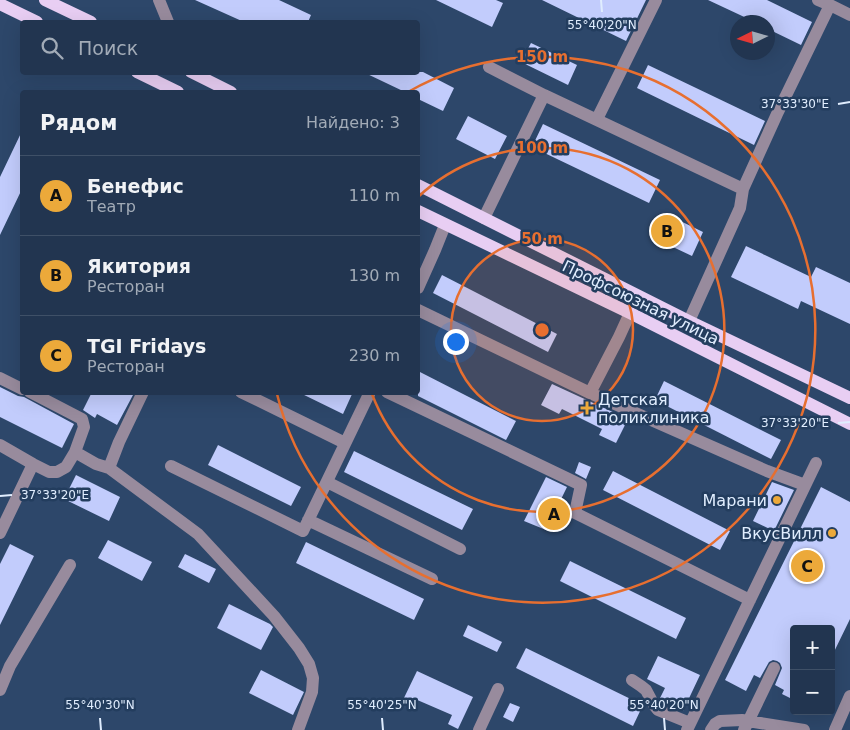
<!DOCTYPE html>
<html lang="ru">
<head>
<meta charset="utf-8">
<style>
  :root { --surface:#223550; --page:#2e405a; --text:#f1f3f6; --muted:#a2abb7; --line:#3f5067; --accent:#eca93a }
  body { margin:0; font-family:"DejaVu Sans",sans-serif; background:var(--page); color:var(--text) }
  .controls { position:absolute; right:15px; bottom:15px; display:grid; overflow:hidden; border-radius:5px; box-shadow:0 5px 20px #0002 }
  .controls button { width:45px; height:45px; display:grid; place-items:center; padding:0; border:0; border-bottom:1px solid var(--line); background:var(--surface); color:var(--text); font:25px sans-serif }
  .compass { position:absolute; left:730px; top:15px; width:45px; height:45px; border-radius:50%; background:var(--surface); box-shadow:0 5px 20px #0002; rotate:265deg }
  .you { position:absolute; left:455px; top:341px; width:18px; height:18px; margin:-12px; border:4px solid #fff; border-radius:50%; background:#1a73e8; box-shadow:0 0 0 8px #1a73e833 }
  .badge { display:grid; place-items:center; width:32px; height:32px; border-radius:50%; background:var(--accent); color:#111; font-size:16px; font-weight:700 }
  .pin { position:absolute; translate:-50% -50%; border:2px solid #fff; box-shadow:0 1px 5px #0006 }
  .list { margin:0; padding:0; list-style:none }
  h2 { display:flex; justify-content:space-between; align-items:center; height:65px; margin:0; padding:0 20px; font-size:21px }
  h2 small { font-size:16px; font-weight:400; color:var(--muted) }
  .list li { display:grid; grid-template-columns:32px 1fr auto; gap:15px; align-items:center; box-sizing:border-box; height:80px; padding:0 20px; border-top:1px solid var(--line) }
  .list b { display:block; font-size:19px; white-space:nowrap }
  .list p { margin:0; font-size:16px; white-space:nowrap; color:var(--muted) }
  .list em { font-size:16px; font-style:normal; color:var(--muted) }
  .icon { flex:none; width:28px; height:28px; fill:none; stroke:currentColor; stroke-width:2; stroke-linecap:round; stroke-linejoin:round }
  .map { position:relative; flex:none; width:850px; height:730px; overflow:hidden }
  .search { position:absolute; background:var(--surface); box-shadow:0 5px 20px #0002; left:20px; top:20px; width:400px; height:55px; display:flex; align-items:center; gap:12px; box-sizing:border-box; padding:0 18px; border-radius:5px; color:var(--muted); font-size:19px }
  .panel { position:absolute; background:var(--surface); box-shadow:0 5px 20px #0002; left:20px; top:90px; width:400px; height:305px; border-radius:5px }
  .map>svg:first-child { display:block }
  .building { fill:#c2ccfc }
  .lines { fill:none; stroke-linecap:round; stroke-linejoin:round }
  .minor { stroke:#988b9d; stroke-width:12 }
  .major { stroke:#e8cef3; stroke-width:12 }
  .ticks { fill:none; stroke:#e0edfe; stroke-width:2 }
  .ring { fill:none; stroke:#e76f30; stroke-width:2.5 }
  .poi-dot { fill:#eca93a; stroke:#233d5e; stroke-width:2 }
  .labels { text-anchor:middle; stroke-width:5; stroke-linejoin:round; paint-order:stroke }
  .street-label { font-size:16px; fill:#e0edfe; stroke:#233d5e }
  .poi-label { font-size:16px; fill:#e0edfe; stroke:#233d5e; text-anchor:end }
  .ticks-label { font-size:12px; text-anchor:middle; fill:#e0edfe; stroke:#233d5e; stroke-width:5; stroke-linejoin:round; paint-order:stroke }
  .centre { fill:#e76f30; stroke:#233d5e; stroke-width:2.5 }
  .ring-label { font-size:15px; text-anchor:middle; font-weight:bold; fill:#e76f30; stroke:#233d5e; stroke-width:5; stroke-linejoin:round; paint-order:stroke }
</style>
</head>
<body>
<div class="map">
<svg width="850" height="730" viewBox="0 0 850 730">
  <rect width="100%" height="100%" fill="#2d476a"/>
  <path class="building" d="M195 0H279L311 15 308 22H244Z
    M436 0H496L503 3 492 27Z
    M542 0H646L626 41Z
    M708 0H767L812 22 801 45 768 29V22H755Z
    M531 43 577 65 568 85 521 62Z
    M648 65 765 121 754 145 637 88Z
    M363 72H423L454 88 443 111 418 99V92H405Z
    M468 116 507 136 495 159 456 139Z
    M543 124 660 180 649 203 532 147Z
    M22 131V189L0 235V177Z
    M668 215 703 232 692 256 656 239Z
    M746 246 811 277 816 267 850 283V324L801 301 798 309 731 277Z
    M442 275 557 334 548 352 433 293Z
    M418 371 516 421 506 440 418 396Z
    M664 381 781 440 771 459 655 400Z
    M552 384 628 419 616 443 599 435 602 429 562 409 559 414 541 405Z
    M0 387 18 396 24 397 74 424 62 448 0 417Z
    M92 392H128L133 395 117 425 97 414 95 418 83 410Z
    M298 392H353L343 414Z
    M218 445 301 487 291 506 208 465Z
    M354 451 473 509 462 530 344 472Z
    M579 462 591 467 586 479 575 473Z
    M613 471 730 531 720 550 603 490Z
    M76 475 120 497 109 521 64 499Z
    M546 477 567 487 546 530 524 521Z
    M772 482 794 490 774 531 753 521Z
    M821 487 850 502V619L831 658V629H794V700L782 694 784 690 775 685 782 668 780 663 777 661 773 660 769 662 760 678 754 675 746 691 725 680Z
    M108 540 152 562 142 581 98 558Z
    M306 542 424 599 414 620 296 563Z
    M10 544 34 556 0 625V564Z
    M185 554 216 569 209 583 178 567Z
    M570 561 686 618 676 639 560 581Z
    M229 604 270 624 273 627 261 650 217 628Z
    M468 625 502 642 497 652 463 636Z
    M526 648 643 705 633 726 516 668Z
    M658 656 700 675 683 711 663 703 660 698 665 688 647 679Z
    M261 670 304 692 293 715 249 693Z
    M417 671 473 697 458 729 448 724 452 715 415 699 411 707 402 702Z
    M510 703 520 707 513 722 503 717Z"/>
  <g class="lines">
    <path class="minor" d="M159 0 168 22
      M818 0 830 5
      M489 67 544 95
      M597 119 656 0
      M484 218 544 95 743 189
      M418 288 435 250 445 225
      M418 310 590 393 767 471 805 485
      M689 321 740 208 743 189 777 114 830 5 850 15
      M0 378 22 389
      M30 392 82 419 84 427 75 452 66 467 57 472H49L33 464
      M241 392 345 443
      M387 392 581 485 575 513 750 600
      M590 393 619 337 630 313
      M0 445 33 464 0 533
      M75 452 96 464 109 468 198 534 274 616 299 648 309 664 313 678 312 692 298 730
      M171 466 303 531 370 392
      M109 468 119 442 143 392
      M327 482 460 549
      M308 520 432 579
      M632 680 641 686 646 690 654 705 658 710 690 723
      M0 690 10 666 70 565
      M479 730 498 689
      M687 730 816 463
      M711 730 715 724 720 721 742 720 804 730
      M744 730 774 668
      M835 730 850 696"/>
    <path class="major" d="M45 0 91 22
      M0 4 37 22
      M137 72 178 92
      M191 72 231 92
      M418 185 689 321 850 398
      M418 211 630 313 850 424"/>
  </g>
  <path class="ticks" d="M601 0 602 12M838 104 850 102M838 423 850 422M0 496 12 495M100 718 101 730M382 718 383 730M664 718 665 730"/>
  <circle cx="542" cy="330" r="91" fill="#e76f30" fill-opacity=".12"/>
  <g class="ring">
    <circle cx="542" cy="330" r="91"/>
    <path d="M418 197A182 182 0 1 1 372 394"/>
    <path d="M408 92A273 273 0 1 1 277 394"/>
  </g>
  <g class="poi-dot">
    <path d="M584.5 400.5h5v5h5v5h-5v5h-5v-5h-5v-5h5z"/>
    <circle cx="777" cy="500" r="5"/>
    <circle cx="832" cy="533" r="5"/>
  </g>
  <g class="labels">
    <g class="street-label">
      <text transform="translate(641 302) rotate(26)" y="6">Профсоюзная улица</text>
    </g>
    <g class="poi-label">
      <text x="598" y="405" text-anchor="start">Детская<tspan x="598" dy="18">поликлиника</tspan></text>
      <text x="767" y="506">Марани</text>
      <text x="822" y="539">ВкусВилл</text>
    </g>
  </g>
  <g class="ticks-label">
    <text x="602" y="29">55°40'20"N</text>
    <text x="795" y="108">37°33'30"E</text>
    <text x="795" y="427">37°33'20"E</text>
    <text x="55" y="499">37°33'20"E</text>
    <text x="100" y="709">55°40'30"N</text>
    <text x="382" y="709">55°40'25"N</text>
    <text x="664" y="709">55°40'20"N</text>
  </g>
  <circle cx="542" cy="330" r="8" class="centre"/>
  <g class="ring-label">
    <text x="542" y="62">150 m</text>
    <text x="542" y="153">100 m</text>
    <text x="542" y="244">50 m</text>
  </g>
</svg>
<div class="controls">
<button>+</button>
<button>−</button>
</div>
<svg class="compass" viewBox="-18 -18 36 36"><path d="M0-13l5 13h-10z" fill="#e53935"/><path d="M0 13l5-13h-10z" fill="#a2abb7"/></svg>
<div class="you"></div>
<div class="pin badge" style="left:554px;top:514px">A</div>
<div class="pin badge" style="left:667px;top:231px">B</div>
<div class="pin badge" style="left:807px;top:566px">C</div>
<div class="search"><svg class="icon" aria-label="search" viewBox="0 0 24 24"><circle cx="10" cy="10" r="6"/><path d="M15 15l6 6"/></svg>Поиск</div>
<section class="panel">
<h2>Рядом<small>Найдено: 3</small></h2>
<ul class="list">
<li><span class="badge">A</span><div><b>Бенефис</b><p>Театр</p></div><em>110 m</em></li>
<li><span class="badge">B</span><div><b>Якитория</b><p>Ресторан</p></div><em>130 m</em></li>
<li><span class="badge">C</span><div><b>TGI Fridays</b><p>Ресторан</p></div><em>230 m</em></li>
</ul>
</section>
</div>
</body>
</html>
